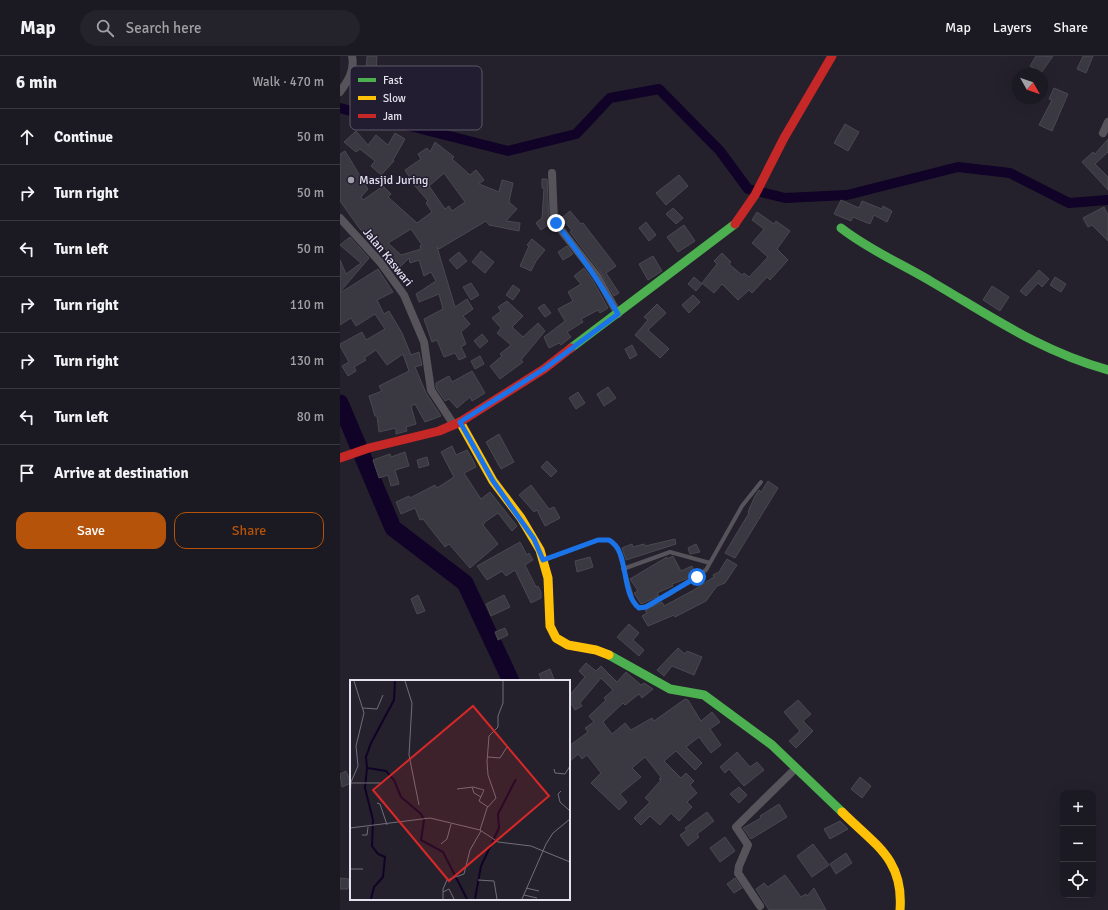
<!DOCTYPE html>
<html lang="en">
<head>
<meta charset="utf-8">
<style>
  :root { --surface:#1b1921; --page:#24222a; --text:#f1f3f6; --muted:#a0a0a5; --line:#39383f; --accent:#b45309 }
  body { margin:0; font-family:Signika,sans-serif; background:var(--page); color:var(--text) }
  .controls { position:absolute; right:12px; bottom:12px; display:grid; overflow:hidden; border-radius:8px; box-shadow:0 4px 16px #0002 }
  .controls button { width:36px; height:36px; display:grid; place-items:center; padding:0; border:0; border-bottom:1px solid var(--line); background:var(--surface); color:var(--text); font:20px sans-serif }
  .compass { position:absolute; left:672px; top:12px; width:36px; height:36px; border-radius:50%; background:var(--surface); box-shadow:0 4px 16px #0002; rotate:130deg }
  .stop { position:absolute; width:12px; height:12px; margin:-9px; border:3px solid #1a73e8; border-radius:50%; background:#fff }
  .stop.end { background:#1a73e8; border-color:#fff; box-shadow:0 1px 4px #0008 }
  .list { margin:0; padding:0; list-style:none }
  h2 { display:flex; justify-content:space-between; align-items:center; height:52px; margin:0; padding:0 16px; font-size:17px }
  h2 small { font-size:13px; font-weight:400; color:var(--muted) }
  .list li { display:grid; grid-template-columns:26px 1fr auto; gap:12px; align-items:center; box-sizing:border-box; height:56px; padding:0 16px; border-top:1px solid var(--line) }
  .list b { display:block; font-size:15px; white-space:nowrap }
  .list em { font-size:13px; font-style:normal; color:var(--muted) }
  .actions { display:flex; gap:8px; padding:12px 16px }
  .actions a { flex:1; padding:9px 0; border:1px solid var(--accent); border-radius:12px; text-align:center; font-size:14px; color:var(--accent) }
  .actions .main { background:var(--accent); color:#fff }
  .icon { flex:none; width:22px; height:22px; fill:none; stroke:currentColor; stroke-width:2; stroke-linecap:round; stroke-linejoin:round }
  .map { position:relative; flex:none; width:768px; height:854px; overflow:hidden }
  header { display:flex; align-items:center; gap:24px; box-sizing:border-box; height:56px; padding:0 20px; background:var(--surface); border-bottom:1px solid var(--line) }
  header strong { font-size:19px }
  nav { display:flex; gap:22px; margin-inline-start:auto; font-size:14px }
  .search { width:280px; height:36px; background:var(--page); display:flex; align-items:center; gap:10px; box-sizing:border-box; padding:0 14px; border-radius:22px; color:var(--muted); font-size:15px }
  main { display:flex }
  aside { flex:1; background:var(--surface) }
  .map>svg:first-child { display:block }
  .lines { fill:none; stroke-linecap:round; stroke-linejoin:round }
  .canal { stroke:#100327; stroke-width:10 }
  .river { stroke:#100327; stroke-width:17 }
  .building { fill:#3a3840; stroke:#4a4851; fill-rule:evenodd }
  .lane { stroke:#56545a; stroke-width:4 }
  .street { stroke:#56545a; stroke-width:8 }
  .fast { stroke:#4caf50; stroke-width:9 }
  .slow { stroke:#ffc107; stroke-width:9 }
  .jam { stroke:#c62828; stroke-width:9 }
  .route { stroke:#1a73e8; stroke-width:5 }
  .poi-dot { fill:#a19eab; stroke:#221d30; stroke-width:1.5 }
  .labels { text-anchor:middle; stroke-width:3; stroke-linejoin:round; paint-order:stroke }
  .poi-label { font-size:12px; fill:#e5e2ef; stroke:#221d30; text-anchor:start }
  .street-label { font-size:12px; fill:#e5e2ef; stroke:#221d30 }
  .inset-river { fill:none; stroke:#100327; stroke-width:2 }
  .inset-road { fill:none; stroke:#716e7a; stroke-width:1 }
  .view { fill:#d62828; fill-opacity:0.15; stroke:#d62828; stroke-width:2 }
  .inset-edge { fill:none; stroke:#e5e2ef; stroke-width:2 }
  .key { fill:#221d30; stroke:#5c5869; stroke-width:1 }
  .key-label { font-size:11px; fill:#e5e2ef }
</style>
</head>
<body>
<header>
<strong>Map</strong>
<div class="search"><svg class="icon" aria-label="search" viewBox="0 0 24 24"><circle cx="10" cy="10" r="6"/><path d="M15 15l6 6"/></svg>Search here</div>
<nav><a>Map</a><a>Layers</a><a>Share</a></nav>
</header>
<main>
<aside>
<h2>6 min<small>Walk · 470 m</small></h2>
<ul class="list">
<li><svg class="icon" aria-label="ahead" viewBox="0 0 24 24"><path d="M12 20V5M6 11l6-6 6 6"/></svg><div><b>Continue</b></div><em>50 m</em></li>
<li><svg class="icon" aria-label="right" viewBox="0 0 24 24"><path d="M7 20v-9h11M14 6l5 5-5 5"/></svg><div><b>Turn right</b></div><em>50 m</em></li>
<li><svg class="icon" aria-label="left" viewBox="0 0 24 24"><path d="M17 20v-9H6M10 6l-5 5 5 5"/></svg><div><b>Turn left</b></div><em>50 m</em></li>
<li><svg class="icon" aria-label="right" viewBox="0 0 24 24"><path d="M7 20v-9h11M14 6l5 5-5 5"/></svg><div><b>Turn right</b></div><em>110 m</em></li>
<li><svg class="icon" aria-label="right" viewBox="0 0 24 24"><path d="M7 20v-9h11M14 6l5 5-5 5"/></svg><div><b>Turn right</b></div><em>130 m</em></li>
<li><svg class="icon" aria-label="left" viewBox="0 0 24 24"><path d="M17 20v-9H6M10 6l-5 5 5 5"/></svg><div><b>Turn left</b></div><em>80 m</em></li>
<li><svg class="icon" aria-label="arrive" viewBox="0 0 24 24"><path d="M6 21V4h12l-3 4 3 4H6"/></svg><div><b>Arrive at destination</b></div></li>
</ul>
<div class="actions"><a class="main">Save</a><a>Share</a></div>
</aside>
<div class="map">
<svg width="768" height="854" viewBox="0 0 768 854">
  <rect width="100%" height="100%" fill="#24212c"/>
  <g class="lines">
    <path class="canal" d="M0 52 168 95 236 78 270 42 319 33 380 95 408 133 445 142 507 139 618 111 670 117 729 147 768 144"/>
    <path class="river" d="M0 347 53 472 125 527 171 625"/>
  </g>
  <path class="building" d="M27 0H37L36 17 26 16Z
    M696 0H713L701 17 690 10Z
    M743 0H753L746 17 737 13Z
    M714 32 728 38 712 75 699 69 712 44 709 43Z
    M505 68 519 76 508 95 494 87Z
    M16 75 28 89 36 79 48 89 55 77 65 83 53 104 54 105 41 119 31 110 35 105 20 93 16 96 4 86Z
    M768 83V96L755 108 768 121V134L742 106 753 96 755 98Z
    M95 86 114 101 112 103 130 119 136 114 144 124 139 128 159 136 162 124 173 127 169 146 177 153 166 165 180 167 179 175 149 169 146 165 99 193 97 191 115 251 127 243 133 253 123 260 130 268 121 276 126 288 121 291 126 301 119 304 115 297 104 301 97 284 92 286 84 263 103 253 99 238 79 246 76 238 96 225 91 216 84 220 79 204 70 207 69 202 59 212 49 202 51 201 37 181 33 186 20 173 0 145V98L5 95 28 133 21 141 23 144 43 130 51 138 48 141 77 167 92 156 86 147 88 145 75 130 65 114 81 103 78 98 87 92 90 96ZM104 117 125 146 112 155 109 150 105 153 89 130ZM71 173 82 189 80 190 81 193 61 199 48 187Z
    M339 119 348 130 326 149 316 137Z
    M202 123H207L209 168 201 174 196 167 202 162 204 132H202Z
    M501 144 519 152 522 145 542 153 543 150 552 155 547 166 534 159 530 168 513 161 511 165 494 158Z
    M764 151 768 159V185L752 169 748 171 743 162Z
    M333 152 343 162 336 168 326 158Z
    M230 155 241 168 243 167 276 210 266 217 279 237 274 240 261 217 230 176 232 175 222 162Z
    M417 156 434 168 436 165 450 175 437 193 448 204 430 224 427 221 412 237 409 234 398 244 382 228 374 237 362 227 377 208 374 205 382 197 391 206 389 208 402 219 404 217 409 221 428 201 412 187 424 173 412 164Z
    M306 166 316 179 309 185 299 172Z
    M344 169 355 185 338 196 327 181Z
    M10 181 29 202 0 236V204L6 218 21 207 0 189Z
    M192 183 205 194 196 205 191 215 180 210 189 190 187 189Z
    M227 190 233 198 223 204 218 196Z
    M141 195 154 206 145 217 132 206Z
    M119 196 127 205 117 213 109 204Z
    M313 200 322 215 308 224 299 208Z
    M244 212 252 223 268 252 260 257 258 254 241 263 243 266 227 276 231 281 221 289 219 287 209 292 204 281 225 265 218 253 233 245 228 236 241 228 234 220Z
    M38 213 53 236 37 244 44 258 49 255 62 277 71 299 79 296 82 309 75 311 86 337 101 360 85 366 75 348 71 350 76 368 66 371 67 375 56 378V372L39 376 37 360H35L29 340 42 335 39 330 69 315 63 298 47 309 36 294 24 302 26 304 14 311 16 315 8 320 2 310 9 306 0 290V288L22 276 26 284 45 273 35 258 16 270 11 262 0 269V237Z
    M699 214 709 223 702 231 698 227 686 240 680 235Z
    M354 221 362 228 356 235 348 228Z
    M715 221 726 228 721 236 710 229Z
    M131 227 139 239 131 244 123 231Z
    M173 229 180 234 173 244 166 239Z
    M652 230 669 241 660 255 643 244Z
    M353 239 360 246 349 257 342 249Z
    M167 245 183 260 172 271 183 281 198 267 205 275 181 304 183 306 160 323 150 310 162 300 160 298 171 289 157 277 161 272 152 262 161 255 158 251Z
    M204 248 211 257 205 261 198 252Z
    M317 248 326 257 308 274 329 293 320 302 295 279 308 264 304 261Z
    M142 278 148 285 140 292 134 285Z
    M292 289 297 299 290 303 285 293Z
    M140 300 144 308 135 313 131 305Z
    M132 315 145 337 132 345 130 341 117 352 109 343 105 345 96 332V327L109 320 112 326Z
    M268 331 276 342 264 350 257 338Z
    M238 336 245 347 236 353 229 342Z
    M159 378 174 406 161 413 146 386Z
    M112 390 116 399 127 394 133 404 136 411 124 417 141 443 150 436 177 470 172 475 158 457 145 466 143 469 158 488 130 512 109 488 105 491 83 463 80 464 75 452 61 458 56 446 69 440 70 442 95 429 97 432 114 421 101 396Z
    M65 396 69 410 55 414 59 428 51 430 48 419 39 422 33 404 50 398 51 401Z
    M87 401 89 409 79 412 77 404Z
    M207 405 217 415 211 421 201 411Z
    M428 425 438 432 395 502 385 497 409 457 408 456 415 440 419 434 421 436Z
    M191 429 209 453 214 451 220 462 205 470 197 454 194 456 179 439Z
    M335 483 336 488 286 504 282 492 292 488 293 491 304 488 305 490Z
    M180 486 187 499 189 497 193 504 185 509 196 531 198 530 201 536V542L191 547 175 514 166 520 162 515 147 524 137 510Z
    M356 488 360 496 350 498 348 492Z
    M333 500 341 515 352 510 355 517 346 523 332 528 333 530 317 537 319 540 301 548 294 537 298 535 290 523 327 501V503Z
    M250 501 253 511 237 516 235 505Z
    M387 503 397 509 385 527 377 530 366 545 335 561 334 559 308 570 302 560 307 557 305 554 322 546 324 550 352 535 374 521 373 519 379 516Z
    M78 539 85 555 77 558 71 543Z
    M164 539 170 551 151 560 146 548Z
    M289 568 299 577 293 584 304 594 299 600 277 581Z
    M165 572 168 579 158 584 155 576Z
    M338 592 345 598 347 595 362 601 354 619 332 610 324 620 317 614Z
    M246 607 256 615 261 610 277 626 286 616 301 629 304 627 313 633 302 642 299 638 285 649 283 647 263 666 272 678 285 667 291 674 312 662 314 665 345 643 348 644 361 665 372 656 380 666 370 673 381 689 371 697 359 681 346 691 362 707 355 714 336 695 324 705 341 722 346 717 354 725 350 729 357 737 347 746 352 751 339 765 331 757 320 769 310 760 301 769 294 762 310 746 305 742 321 724 319 723 321 721 305 701 292 712 301 721 280 738 287 746 279 754 251 727 261 717 247 699 242 703 238 698 229 706V690L248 676 245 672 254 666 249 660 266 644 264 642 273 634 261 622 240 647 242 650 235 654 229 644V640L245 621 239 615Z
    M210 613 214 623 202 625 199 618Z
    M458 644 471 658 463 665 473 675 456 692 449 685 460 675 444 656Z
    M397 696 410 711 417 706 424 714 404 730 389 713 385 717 380 711Z
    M6 715 11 727 2 731 0 718Z
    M520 721 531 730 522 742 511 733Z
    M399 731 407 739 399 747 390 738Z
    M439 748 447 761 411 783 403 772 421 762 420 760Z
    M367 756 374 765 357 778 359 781 348 790 340 779 347 774 345 772Z
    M500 765 508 773 490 783 484 773Z
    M385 781 395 795 380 806 370 792Z
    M473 788 489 809 472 821 457 800Z
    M506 797 512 807 496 818 490 808Z
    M445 819 461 841 466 838 467 840 474 832 486 854H429L416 833 424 827 428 831Z
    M0 822 9 823 8 833H0Z
    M395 822 402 832 394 837 387 828Z"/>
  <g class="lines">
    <path class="lane" d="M204 504 258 484H269L278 492 293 545 297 550 302 552 328 539 366 514 402 450 421 426
      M283 513 330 496 370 507"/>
    <path class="street" d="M0 36C8 25 15 14 12 0
      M763 77 768 66
      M212 117 214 165 257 220 278 258
      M0 162 40 206 64 239 84 286 91 334 114 369
      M420 850 398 817 399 810 408 789 396 771 455 713"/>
    <path class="fast" d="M501 172C529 194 562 208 592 226 652 261 700 295 768 314
      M231 292 395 168
      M269 599 330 633 364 639 432 689 502 756"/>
    <path class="slow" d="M120 366 153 425 181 462 200 494 208 522 210 570 216 582 228 589 256 594 269 599
      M502 756C535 789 564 803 560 854"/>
    <path class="jam" d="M395 168 415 139 444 82 492 0
      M0 402 29 392 99 375 120 366 204 313 231 292"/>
  </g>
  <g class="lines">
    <path class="route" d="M216 167C241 199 258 223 278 258L204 313 120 366 153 425 194 483 203 504 258 484H269C290 495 280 537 299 552L306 551 357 521"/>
  </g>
  <circle class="poi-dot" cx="11" cy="124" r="4"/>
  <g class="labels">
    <g class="poi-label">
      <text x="19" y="128">Masjid Juring</text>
    </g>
    <g class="street-label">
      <text transform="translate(48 201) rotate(51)" y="4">Jalan Kaswari</text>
    </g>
  </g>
  <g transform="translate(10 624)">
    <rect width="220" height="220" fill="#24212c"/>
    <path class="inset-river" d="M45 1 44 20 21 63 16 77 17 88 36 91 44 100 51 117 71 134 74 140 71 160 93 172 117 219M17 88 15 108 23 140 22 166 28 174 35 177 33 197 24 207 21 219M125 219 131 186 149 148 148 134 166 99"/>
    <path class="inset-road" d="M55 1 62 23 59 75 69 125M13 28 27 29 33 15M138 77 150 78 157 67M204 89 205 93 215 94 220 86M0 103H32M122 107 124 113 131 117M107 109 123 107 134 110 129 121 138 127M211 111 208 114 210 122 220 131M0 119 1 102 8 86 6 66 14 33 4 1M27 123 30 124 37 145M0 148 80 138 130 150 148 162 181 166 220 182M130 150 137 128 146 118 138 95 137 82 139 56 148 47V36L153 23V1M12 155H17L18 147M91 164 97 159 101 144M0 189H13M128 200 144 201 147 219M176 208 189 211M93 212 99 209 104 219M174 215 187 218M93 219V209L97 200 114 194 120 170 131 151M172 219 196 164 203 153 220 139"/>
    <path class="view" d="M123 26 199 116 99 201 23 110Z"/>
    <rect width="220" height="220" class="inset-edge"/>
  </g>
  <rect x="10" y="10" width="132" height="64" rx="6" class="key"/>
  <rect x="18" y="22" width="18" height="4" fill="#4caf50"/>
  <rect x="18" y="40" width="18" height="4" fill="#ffc107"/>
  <rect x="18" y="58" width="18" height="4" fill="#c62828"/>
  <g class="key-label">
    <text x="43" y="28">Fast</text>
    <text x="43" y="46">Slow</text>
    <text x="43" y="64">Jam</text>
  </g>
</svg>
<div class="controls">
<button>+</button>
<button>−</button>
<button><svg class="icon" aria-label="locate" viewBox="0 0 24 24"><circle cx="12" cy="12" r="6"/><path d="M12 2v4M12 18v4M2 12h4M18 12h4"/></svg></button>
</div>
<svg class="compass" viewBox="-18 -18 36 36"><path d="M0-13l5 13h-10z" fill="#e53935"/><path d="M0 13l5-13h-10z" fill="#a0a0a5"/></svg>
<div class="stop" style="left:357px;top:521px"></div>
<div class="stop end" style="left:216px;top:167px"></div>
</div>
</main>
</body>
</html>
